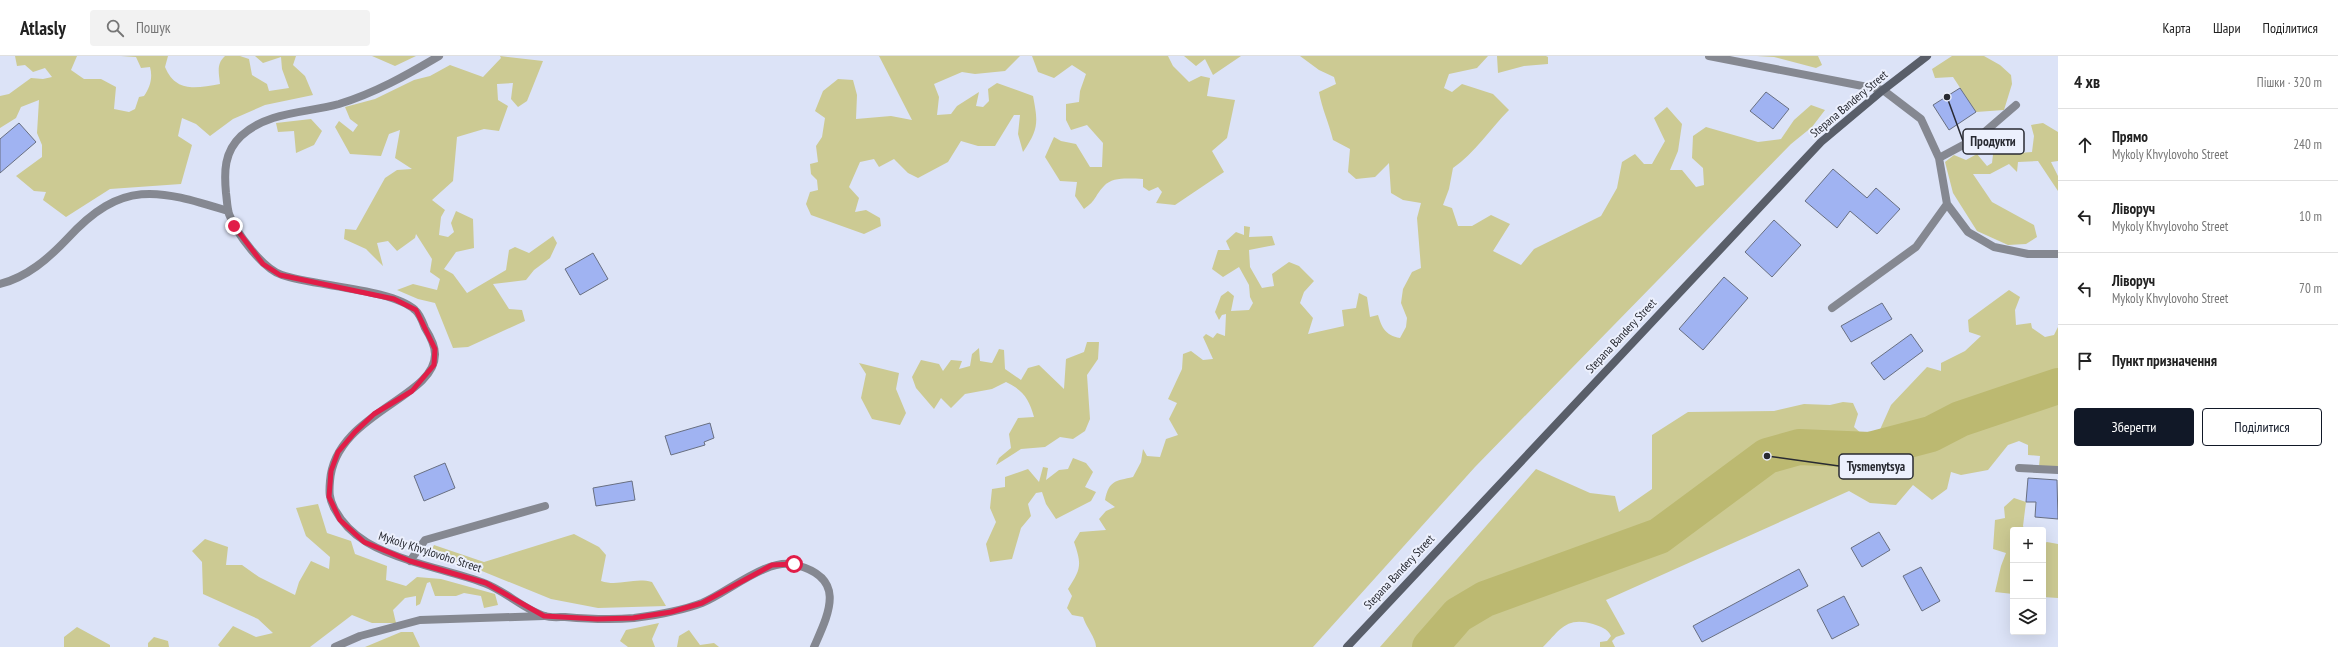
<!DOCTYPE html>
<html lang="uk">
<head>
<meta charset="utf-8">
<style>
  :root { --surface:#fff; --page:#f2f2f2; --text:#222; --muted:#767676; --line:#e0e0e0; --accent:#111827 }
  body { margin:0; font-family:"PT Sans Narrow",sans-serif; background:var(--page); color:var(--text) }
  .controls { position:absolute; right:12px; bottom:12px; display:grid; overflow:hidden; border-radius:4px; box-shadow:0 4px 16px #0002 }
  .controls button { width:36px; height:36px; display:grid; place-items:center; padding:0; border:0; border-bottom:1px solid var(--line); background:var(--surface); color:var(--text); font:20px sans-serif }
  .stop { position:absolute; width:12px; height:12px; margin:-9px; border:3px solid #e11d48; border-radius:50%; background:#fff }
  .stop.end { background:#e11d48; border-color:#fff; box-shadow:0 1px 4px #0008 }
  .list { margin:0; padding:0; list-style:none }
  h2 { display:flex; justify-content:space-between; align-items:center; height:52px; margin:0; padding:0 16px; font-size:17px }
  h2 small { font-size:13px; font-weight:400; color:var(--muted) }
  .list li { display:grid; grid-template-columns:26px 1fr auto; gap:12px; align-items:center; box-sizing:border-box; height:72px; padding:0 16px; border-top:1px solid var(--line) }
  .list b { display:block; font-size:15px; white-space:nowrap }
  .list p { margin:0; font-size:13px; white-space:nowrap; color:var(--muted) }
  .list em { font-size:13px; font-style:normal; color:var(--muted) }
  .actions { display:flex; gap:8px; padding:12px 16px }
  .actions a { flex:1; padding:9px 0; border:1px solid var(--accent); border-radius:4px; text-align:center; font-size:14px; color:var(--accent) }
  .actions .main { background:var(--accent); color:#fff }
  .icon { flex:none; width:22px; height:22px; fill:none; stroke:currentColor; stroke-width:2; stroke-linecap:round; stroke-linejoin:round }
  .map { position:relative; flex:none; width:2058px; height:591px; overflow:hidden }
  header { display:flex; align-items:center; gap:24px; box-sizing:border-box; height:56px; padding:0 20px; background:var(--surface); border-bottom:1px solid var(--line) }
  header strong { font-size:19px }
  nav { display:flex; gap:22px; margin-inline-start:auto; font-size:14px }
  .search { width:280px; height:36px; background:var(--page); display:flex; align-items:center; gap:10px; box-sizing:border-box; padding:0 14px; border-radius:4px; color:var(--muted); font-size:15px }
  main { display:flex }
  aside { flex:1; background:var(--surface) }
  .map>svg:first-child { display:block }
  .green { fill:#ccca93 }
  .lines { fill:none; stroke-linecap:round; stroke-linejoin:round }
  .river { stroke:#bcb971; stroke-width:36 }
  .building { fill:#a0b3f2; stroke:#686f81 }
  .lane { stroke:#858891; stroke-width:8 }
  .street { stroke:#858891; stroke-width:8 }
  .secondary { stroke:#595e69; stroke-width:8 }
  .route { stroke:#e11d48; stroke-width:5 }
  .labels { text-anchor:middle; stroke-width:4; stroke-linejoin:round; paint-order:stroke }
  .street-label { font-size:12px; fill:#282a32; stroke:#ecf0fd }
  .leader { fill:none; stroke:#282a32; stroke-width:1.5 }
  .callout-dot { fill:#282a32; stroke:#ecf0fd; stroke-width:1.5 }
  .callout { fill:#ecf0fd; stroke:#282a32; stroke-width:1.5 }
  .callout-label { font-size:13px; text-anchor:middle; font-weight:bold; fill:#282a32 }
</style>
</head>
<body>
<header>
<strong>Atlasly</strong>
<div class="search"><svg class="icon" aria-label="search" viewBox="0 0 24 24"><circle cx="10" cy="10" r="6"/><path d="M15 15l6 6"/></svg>Пошук</div>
<nav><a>Карта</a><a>Шари</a><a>Поділитися</a></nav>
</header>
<main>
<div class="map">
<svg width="2058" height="591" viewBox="0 0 2058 591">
  <rect width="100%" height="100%" fill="#dce3f7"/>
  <path class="green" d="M15 0H77L71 14 84 23H101L116 31 114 53 129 56 135 53 139 41 144 40C150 32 153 22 150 11L141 12 136 1 121 0H168L165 11C176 37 196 32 220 28 219 17 216 8 225 0H240L249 3 252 19 267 28 269 35 289 32 282 13 281 1 263 7 255 0H296L293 9 305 20 313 39 265 49 233 63 210 80 196 68 182 62 178 80 192 89 181 128 110 133 66 161 43 144 46 136 34 135 16 120 42 101V89L37 77 39 44 21 51 16 62 0 72V40L9 38 31 22 43 23 52 21 45 12 33 16 25 9 17 10Z
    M372 0H416L395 10Z
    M500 0 543 5 527 45 518 51 511 43 513 27 497 28 498 44 508 50 499 75 484 73 457 81 453 125 432 144 445 154 441 161 439 179 448 181 454 176 451 167 456 155 473 163 474 192 456 196 444 213 453 218 467 237 506 214 509 194 515 191 529 197 553 180 557 187 550 202 534 214 526 224 493 228 509 253 522 254 525 265 468 291 453 292 435 247 418 243 397 234 413 228 437 234 440 223 430 216 432 203 416 178 415 182 397 195 388 185 377 187 383 210 366 193 344 183 345 173 356 174 385 122 397 114 412 113 395 102 400 74 389 78 381 100 350 98 335 71 339 65 353 76 358 69 350 63 345 51 375 43 414 24 430 20 450 9 483 21 501 2Z
    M879 0H1020L1005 15 975 18 962 16 934 28 939 41 937 59 951 58 957 50 979 36 976 50 983 51 989 45 988 33 997 27 1033 40C1038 66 1039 73 1023 96L1018 78 1020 59H1014L995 90H978L961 85 948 106 918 122 908 117 894 103 879 111 874 103 860 106 849 131 859 142 855 156 866 154 880 162 881 170 864 178 811 159 806 148 810 136 818 134 817 124 811 118 810 108 818 106 816 90 822 81 825 62 815 55 823 35 838 23 853 24 857 39 856 63 891 60 912 64Z
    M1032 0H1168L1173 10 1189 26 1201 20 1210 22 1207 40 1235 44 1227 82 1212 95 1224 116 1175 149 1156 147 1162 136 1158 131 1149 135 1143 131V123C1131 123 1113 120 1104 130 1095 139 1097 144 1084 153L1075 140 1077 126 1060 125 1045 101 1054 81 1061 85 1076 88 1090 111H1102L1103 87 1087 69 1071 74 1066 64V48L1079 46 1080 35 1086 18 1072 9 1054 22 1038 16Z
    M1184 0H1241L1213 19 1205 3 1196 10Z
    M1300 0H1488L1477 12 1449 18 1444 32 1452 36 1462 28 1493 38 1509 54C1490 73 1475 97 1453 112L1449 133 1443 149 1452 152 1458 170H1472L1491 159 1510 168 1493 195 1521 209 1534 193 1601 160 1617 132 1622 106 1635 98 1644 108H1652L1665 85 1654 62 1667 51 1682 68 1678 95 1670 114H1682L1696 131 1704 129 1703 112 1692 102 1693 80 1706 71 1758 86 1781 83 1794 64 1811 49 1825 54 1812 71 1791 88 1475 411 1313 591H1096C1096 582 1086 571 1083 561L1072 559 1067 552 1072 540 1068 533C1081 513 1082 509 1074 486L1080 476 1106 474 1099 463 1106 455 1115 451 1105 444C1109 424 1116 425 1133 421L1141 406 1143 393 1147 400 1160 401 1166 383 1178 379 1169 363 1177 347 1168 343 1182 313 1183 298 1191 295 1203 304 1213 303 1203 281 1206 278 1213 282 1217 277 1225 280 1226 258 1222 259 1219 264 1215 256 1221 240 1228 235 1234 240 1231 255 1249 254 1253 247 1250 241 1249 229 1239 211 1223 221 1212 213 1218 194H1230L1226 185 1236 176 1244 179V170L1250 171 1249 181 1272 180 1275 189 1249 194 1250 211 1262 232 1274 230 1272 218 1289 206 1299 210 1314 225 1304 236 1300 247 1313 262 1308 278 1344 270 1342 254 1356 252 1359 237 1367 241 1370 261 1378 259C1382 272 1385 279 1400 282L1406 271 1407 262 1401 247 1403 233 1412 216 1421 212 1417 162 1421 147 1403 144 1391 137 1389 107 1375 121 1356 123 1348 116 1350 93 1333 84C1329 67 1322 53 1319 36L1336 28 1334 21 1319 14Z
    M1497 0H1546L1548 1V8L1524 10 1498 17Z
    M1757 0H1818L1822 9 1816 12 1774 1Z
    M1952 0H1984L2000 9 2011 19 2012 28 2004 54 1976 56 1953 21 1935 22 1932 13Z
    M311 63 322 75 314 89 296 97 294 75 278 76 276 67Z
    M2043 67 2058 76V105L2051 106 2058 120V135L2038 105 2018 106 2017 116 2009 108 1990 118H1973L1992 146 2034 169 2037 181 2026 188 2008 189 1977 175 1953 137 1945 106 1954 99 1966 104 1977 98 1987 110 1992 107 1995 82 2004 83 2019 97 2032 96 2034 80 2031 69Z
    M2009 234 2020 241 2015 254 2016 269 2031 267 2032 272 2045 281 2054 279 2058 271V411L2039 410 2040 400 2028 399V389L2019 385 2008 389 1988 414 1961 419 1951 416 1947 433 1932 444 1913 429 1896 449 1870 447 1849 435 1606 544 1625 578 1616 581 1612 585 1615 591H1600V586L1607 585 1611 580C1607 572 1601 571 1593 568 1566 560 1560 574 1543 591H1380L1536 413 1590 437 1615 440 1619 456 1652 433V379L1688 356 1774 355 1804 348 1830 349 1843 346 1853 347 1858 358 1854 371 1863 379 1878 378 1891 349 1927 311 1941 315V307L1965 295 1981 280 1969 276 1968 264Z
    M1087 286H1099L1098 303 1087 319 1090 363 1085 375 1073 383 1060 381 1045 391 1021 393 996 409 999 402 1011 392 1009 378 1018 362 1034 361C1029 343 1023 334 1006 326L992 333 965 338 951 352 941 342 934 353 916 332 912 321 921 304 939 308 943 315 951 304 962 305 959 313 970 310 972 298 979 292 980 305 992 307 999 293 1004 294 1005 313 1021 324 1028 312 1039 309 1064 333 1066 303 1084 296Z
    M859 307 899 317 896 333 906 357 900 369 872 363 861 342 866 318Z
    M1073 402 1086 407 1093 416 1085 431 1096 436 1091 445 1056 463 1046 448 1042 436 1036 437 1028 448 1031 460 1021 472 1012 503 990 506 986 488 996 466 990 452 992 433 1005 431V421L1028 413 1039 426 1043 411 1048 412 1046 424 1059 414 1068 413Z
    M2014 442 2026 446 2023 470 2025 474H2013V538L1995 536 2001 510 2006 497 1993 493 1995 464 2005 462 2004 451Z
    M318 448 327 477 351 485 355 498 387 510 386 524 406 530 417 521 441 523 495 538 498 549 484 552 481 540 464 537 456 540H435L430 526 427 527 420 548 416 550V540L405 542 393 554 396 567H372L352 559 310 591H220L218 589 233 570 256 581 273 577 258 563 203 538 202 506 192 495 205 483 228 491 226 509H242L259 521 295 539 299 526 311 505 329 513 330 501 306 480 296 452Z
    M574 478 599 491 606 499 601 525C619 531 633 521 652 526L666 550 598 552 551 543 477 513 429 500 434 489 484 506Z
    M2047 486 2058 488V542L2043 541V488Z
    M659 567 652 583 655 591H628L620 585 626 574Z
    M77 571 110 589V591H64V581Z
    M689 574 700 589 714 587 719 591H677L679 580Z
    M401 576H413L420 591H365Z
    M154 581 168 585 169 591H148V587Z"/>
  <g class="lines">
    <path class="river" d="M1430 591 1458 559 1485 543 1659 480 1767 400 1799 391 1870 394 1931 378 1960 363 2058 330"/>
  </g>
  <path class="building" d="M1960 32 1976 56 1949 74 1933 49Z
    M1766 36 1789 53 1773 73 1750 55Z
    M19 67 36 86 0 117V83Z
    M1833 113 1867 142 1876 132 1900 153 1877 178 1850 155 1837 172 1805 145Z
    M1774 164 1801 189 1772 221 1745 196Z
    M593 197 608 223 580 239 565 213Z
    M1724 221 1748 242 1703 294 1679 273Z
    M1882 247 1892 263 1851 286 1841 270Z
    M1911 278 1923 295 1884 324 1871 307Z
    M710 367 714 382 704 386 705 389 671 399 665 380Z
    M445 407 455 432 424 445 414 420Z
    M2028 422 2057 424 2058 463 2035 461 2036 446H2026Z
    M632 425 635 444 596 450 593 432Z
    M1879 476 1890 494 1862 511 1851 492Z
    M1921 511 1940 545 1922 555 1903 520Z
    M1799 513 1808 530 1702 586 1693 570Z
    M1844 540 1859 569 1832 583 1817 554Z"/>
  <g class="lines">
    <path class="lane" d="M1709 0 1883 34 1921 63 1939 102 1947 148 1968 176 1994 191 2028 198H2058
      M1939 102 1980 80 2016 49
      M0 228C27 221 48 203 67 183 122 123 157 133 228 155
      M1832 252 1916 191 1947 148
      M2019 412 2058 414
      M410 505 425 484 545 450
      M335 591 360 580 420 564 544 560"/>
    <path class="street" d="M439 0C407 19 375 37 339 48 307 57 268 55 241 80 224 96 224 116 226 137 227 144 227 151 229 158 236 177 263 213 282 219 313 230 393 233 415 254 420 258 423 267 425 272 430 280 435 289 435 298 436 342 335 357 330 425 329 436 329 442 334 452 350 483 380 495 411 505 435 513 461 518 484 527 504 534 526 555 545 560 551 562 559 561 565 561 588 563 612 564 634 562 657 559 681 555 702 547 729 536 767 501 796 509 847 522 829 557 814 591"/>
    <path class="secondary" d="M1347 591 1821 86 1883 34 1927 0"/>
  </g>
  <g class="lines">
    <path class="route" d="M234 170 263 208 280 219 394 243 416 254 435 293 434 309 412 335 374 358 355 376 338 396 331 415 329 441 340 464 364 486 410 505 486 527 544 560 597 563 633 562 671 556 702 547 772 509 794 508"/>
  </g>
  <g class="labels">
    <g class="street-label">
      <text transform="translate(1849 48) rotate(-40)" y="4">Stepana Bandery Street</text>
      <text transform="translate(1621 280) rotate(-47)" y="4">Stepana Bandery Street</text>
      <text transform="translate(430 496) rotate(18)" y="4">Mykoly Khvylovoho Street</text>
      <text transform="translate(1399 516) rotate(-47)" y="4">Stepana Bandery Street</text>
    </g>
  </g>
  <path class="leader" d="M1947 41L1963 85M1767 400L1839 410"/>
  <g class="callout-dot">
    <circle cx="1947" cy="41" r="4"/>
    <circle cx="1767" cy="400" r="4"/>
  </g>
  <g class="callout">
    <rect x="1963" y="73" width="61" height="25" rx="4"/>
    <rect x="1839" y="398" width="74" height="25" rx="4"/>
  </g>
  <g class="callout-label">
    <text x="1993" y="90">Продукти</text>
    <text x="1876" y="415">Tysmenytsya</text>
  </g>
</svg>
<div class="controls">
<button>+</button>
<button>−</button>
<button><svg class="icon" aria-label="layers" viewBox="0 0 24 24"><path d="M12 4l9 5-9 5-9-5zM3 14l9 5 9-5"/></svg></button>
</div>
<div class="stop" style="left:794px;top:508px"></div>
<div class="stop end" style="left:234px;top:170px"></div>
</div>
<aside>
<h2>4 хв<small>Пішки · 320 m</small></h2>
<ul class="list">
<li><svg class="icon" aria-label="ahead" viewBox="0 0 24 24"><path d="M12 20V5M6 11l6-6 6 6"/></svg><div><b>Прямо</b><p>Mykoly Khvylovoho Street</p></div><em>240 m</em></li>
<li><svg class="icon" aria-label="left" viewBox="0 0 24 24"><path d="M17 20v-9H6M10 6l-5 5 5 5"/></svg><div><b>Ліворуч</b><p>Mykoly Khvylovoho Street</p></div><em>10 m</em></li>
<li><svg class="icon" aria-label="left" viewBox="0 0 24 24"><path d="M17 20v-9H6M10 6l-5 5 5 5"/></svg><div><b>Ліворуч</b><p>Mykoly Khvylovoho Street</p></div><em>70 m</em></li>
<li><svg class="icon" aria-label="arrive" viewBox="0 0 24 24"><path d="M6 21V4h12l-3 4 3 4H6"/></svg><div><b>Пункт призначення</b></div></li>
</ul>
<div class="actions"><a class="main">Зберегти</a><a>Поділитися</a></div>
</aside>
</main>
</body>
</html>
